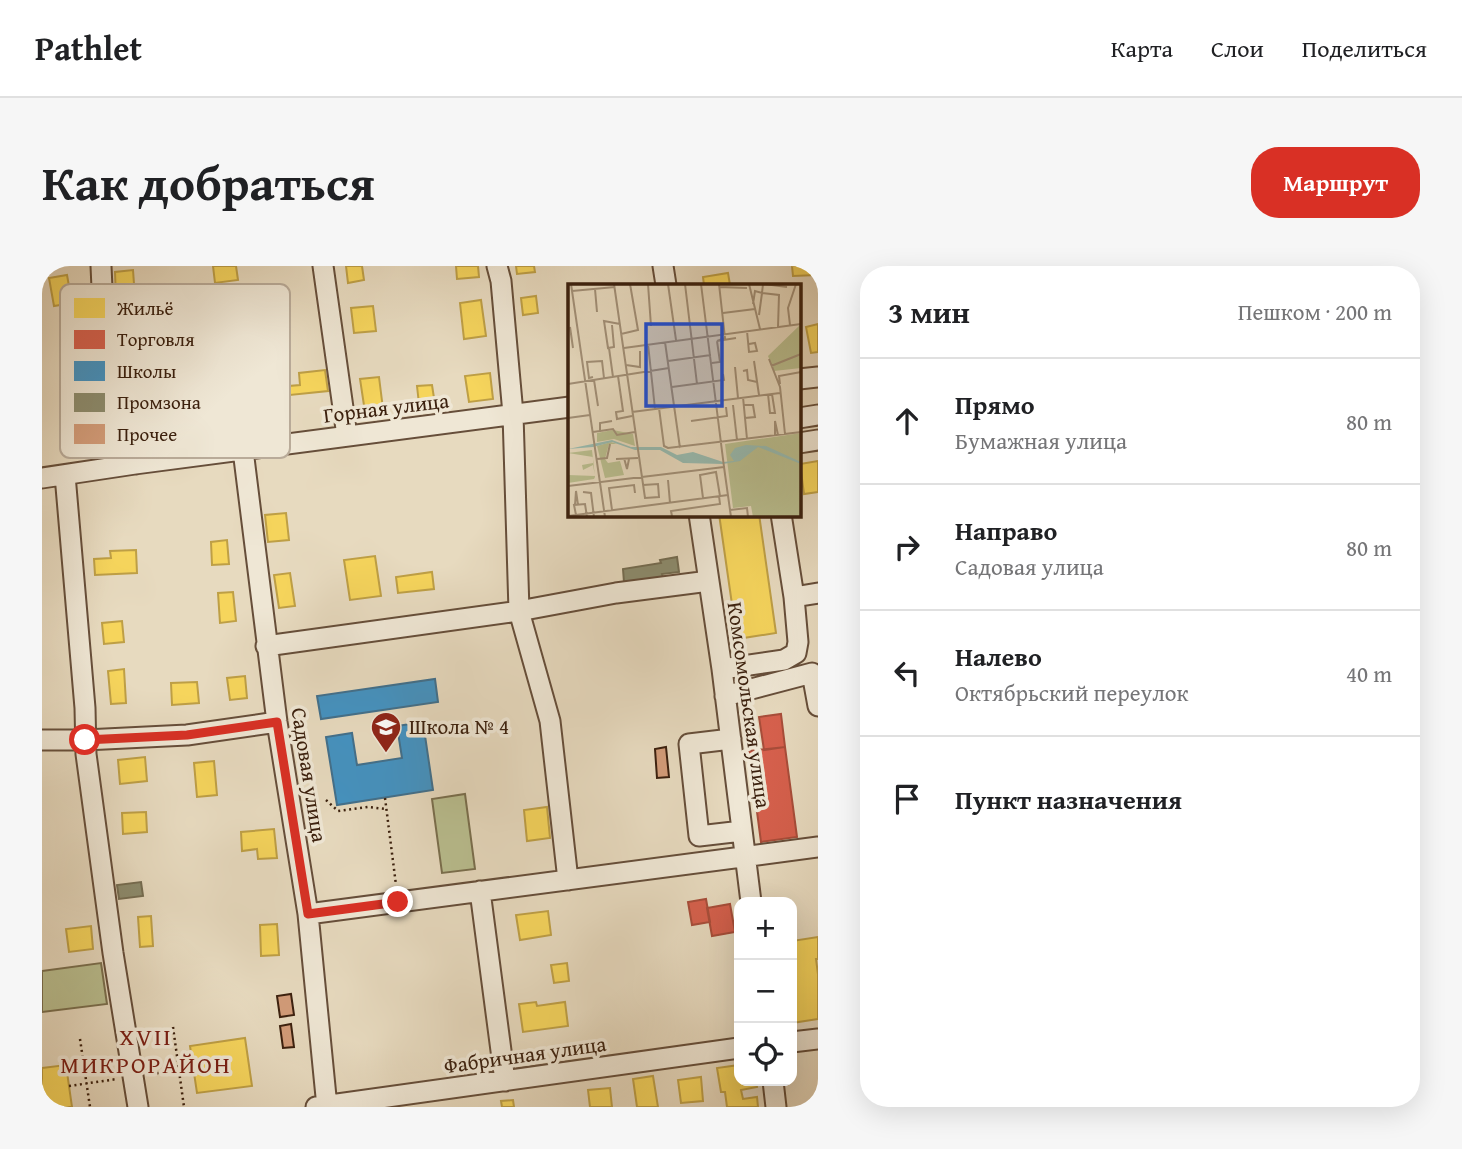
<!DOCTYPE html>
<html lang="ru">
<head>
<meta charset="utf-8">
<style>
  :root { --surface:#fff; --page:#f6f6f6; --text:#202124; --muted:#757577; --line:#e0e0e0; --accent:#d93025 }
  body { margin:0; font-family:"Gentium Book Plus",serif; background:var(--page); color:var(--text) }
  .controls { position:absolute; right:21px; bottom:21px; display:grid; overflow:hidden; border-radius:14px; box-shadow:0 7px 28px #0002 }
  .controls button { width:63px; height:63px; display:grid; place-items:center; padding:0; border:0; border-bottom:2px solid var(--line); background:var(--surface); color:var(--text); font:35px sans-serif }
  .stop { position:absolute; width:21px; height:21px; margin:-16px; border:5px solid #d93025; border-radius:50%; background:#fff }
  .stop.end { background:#d93025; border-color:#fff; box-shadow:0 2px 7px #0008 }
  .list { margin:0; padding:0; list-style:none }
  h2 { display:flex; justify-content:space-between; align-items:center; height:91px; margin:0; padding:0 28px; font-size:30px }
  h2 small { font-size:23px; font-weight:400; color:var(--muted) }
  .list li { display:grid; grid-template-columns:46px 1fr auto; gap:21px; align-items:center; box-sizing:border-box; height:126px; padding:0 28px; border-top:2px solid var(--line) }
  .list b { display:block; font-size:26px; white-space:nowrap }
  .list p { margin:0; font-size:23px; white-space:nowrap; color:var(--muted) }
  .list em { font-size:23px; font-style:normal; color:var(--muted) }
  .icon { flex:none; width:38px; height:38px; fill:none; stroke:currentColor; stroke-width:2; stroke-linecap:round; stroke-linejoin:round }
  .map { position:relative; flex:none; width:776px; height:841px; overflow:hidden; border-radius:28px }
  header { display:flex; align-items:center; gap:42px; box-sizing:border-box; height:98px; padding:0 35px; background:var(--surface); border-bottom:2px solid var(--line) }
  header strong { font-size:33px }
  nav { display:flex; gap:38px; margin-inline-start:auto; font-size:24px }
  .intro { display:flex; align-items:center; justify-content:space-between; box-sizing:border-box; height:168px; padding:0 42px }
  h1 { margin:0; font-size:49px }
  .button { padding:18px 32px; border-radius:28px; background:var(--accent); color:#fff; font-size:24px; font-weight:700 }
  main { display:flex; gap:42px; padding:0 42px }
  aside { flex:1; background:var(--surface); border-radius:28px; box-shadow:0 7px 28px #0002 }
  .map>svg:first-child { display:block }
  .green { fill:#b9be8f; stroke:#7a6f4e; stroke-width:2 }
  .homes { fill:#f6d55c; stroke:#be9f45; stroke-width:2 }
  .shops { fill:#d6604d; stroke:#a84d3a; stroke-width:2 }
  .schools { fill:#4393c3; stroke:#41708d; stroke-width:2 }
  .industry { fill:#8c8c6e; stroke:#746c51; stroke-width:2 }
  .building { fill:#d39c79; stroke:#3b200e; stroke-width:2 }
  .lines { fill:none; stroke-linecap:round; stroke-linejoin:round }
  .minor-casing { stroke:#664e3a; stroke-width:23 }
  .path { stroke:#3b200e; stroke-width:2.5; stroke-dasharray:2 3.5; stroke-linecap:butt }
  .minor { stroke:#efe7d5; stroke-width:19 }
  .route { stroke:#d93025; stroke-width:9 }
  .labels { text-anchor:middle; stroke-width:7; stroke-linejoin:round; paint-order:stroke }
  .street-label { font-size:21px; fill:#3b200e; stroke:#efe7d5 }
  .poi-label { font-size:21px; fill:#3b200e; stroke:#efe7d5; text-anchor:start }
  .quarter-label { font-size:24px; letter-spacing:2px; fill:#7a1f14; stroke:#efe7d5 }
  .inset-road { fill:none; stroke:#a29078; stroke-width:2 }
  .view { fill:#1d4ed8; fill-opacity:0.15; stroke:#1d4ed8; stroke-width:3.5 }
  .inset-edge { fill:none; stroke:#3b200e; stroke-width:3.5 }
  .key { fill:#efe7d5; stroke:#b9ab99; stroke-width:2 }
  .key-label { font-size:19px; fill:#3b200e }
</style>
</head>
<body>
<header>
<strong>Pathlet</strong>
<nav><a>Карта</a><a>Слои</a><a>Поделиться</a></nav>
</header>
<div class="intro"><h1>Как добраться</h1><a class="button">Маршрут</a></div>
<main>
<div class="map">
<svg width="776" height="841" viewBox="0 0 776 841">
  <rect width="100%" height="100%" fill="#e7dabf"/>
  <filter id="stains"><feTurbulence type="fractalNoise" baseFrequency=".00286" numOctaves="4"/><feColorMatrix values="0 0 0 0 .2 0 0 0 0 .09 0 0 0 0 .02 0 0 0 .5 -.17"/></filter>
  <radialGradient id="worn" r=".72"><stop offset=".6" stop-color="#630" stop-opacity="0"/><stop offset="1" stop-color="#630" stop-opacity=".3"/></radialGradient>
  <path class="green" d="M423 528 433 603 400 607 390 533Z
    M59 697 65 738 0 746V705Z"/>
  <path class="homes" d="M171 0H194L196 14 173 17Z
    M304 0H320L322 14 306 17Z
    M414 0H436L437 11 415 13Z
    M474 0H492L493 6 475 8Z
    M750 0H776V9L751 10Z
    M91 4 93 32 74 33 73 6Z
    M686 7 688 19H662L661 11Z
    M25 9 30 37 12 40 7 12Z
    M494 30 496 47 481 49 479 32Z
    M439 34 444 70 422 73 418 37Z
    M331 40 334 65 312 67 309 42Z
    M776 58V86L769 87 764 61Z
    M283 104 286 125 248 129 247 120 258 119 257 107Z
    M448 107 451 133 427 136 423 110Z
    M337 111 341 143 323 146 318 113Z
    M390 119 394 145 378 147 375 120Z
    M776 195V226L762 228 758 198Z
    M244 247 247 274 226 276 223 249Z
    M677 248H717L734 367 695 373Z
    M185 274 187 298 170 299 169 276Z
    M94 284 95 307 53 309 52 293 69 292 68 285Z
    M333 290 339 330 308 334 302 294Z
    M390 306 392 323 356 327 354 311Z
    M248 307 253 340 237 342 232 309Z
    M191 326 194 355 178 357 176 327Z
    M80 355 82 376 62 378 60 357Z
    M82 403 84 437 69 438 66 405Z
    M203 410 205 432 188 434 185 412Z
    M155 416 157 437 130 439 129 417Z
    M103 491 105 515 78 518 76 494Z
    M172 495 175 529 155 531 152 497Z
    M505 541 508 572 485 575 482 544Z
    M104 546 105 566 81 568 80 547Z
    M232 563 235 592 216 593 215 583 200 585 199 566Z
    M506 645 509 669 478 674 474 649Z
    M109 650 111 680 98 681 96 651Z
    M235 658 237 689 219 690 218 659Z
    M49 660 51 683 27 686 24 663Z
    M776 671V693H774L776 708V753L750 757V675Z
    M525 697 527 715 512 717 509 699Z
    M494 736 495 740 523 736 526 760 481 766 477 738Z
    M203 772 210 820 155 827 148 780Z
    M24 799 30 841H0V802Z
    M697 799V815H714L715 821 699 824 701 833 715 831 716 841H685L683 826H679L675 802Z
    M611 810 616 841H595L591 813Z
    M659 811 661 835 639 837 636 814Z
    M568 822 570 841H548L546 824Z
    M471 834 472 841H460L459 835Z"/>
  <path class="shops" d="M739 448 743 481 722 484 717 451Z
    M743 481 755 571 719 576 707 485Z
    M664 633 668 656 650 659 646 636Z
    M688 638 693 666 670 670 665 642Z"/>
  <path class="schools" d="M393 413 396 436 279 453 275 430Z
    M381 456 391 524 295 539 284 471 310 467 315 499 360 492 355 460Z"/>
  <path class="industry" d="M635 291 637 306 620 308 621 311 582 316 581 303 619 297 618 294Z
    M99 616 101 630 77 633 75 619Z"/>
  <path class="building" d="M624 481 627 511 615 512 613 483Z
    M249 728 252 749 238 751 235 730Z
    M249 758 252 781 241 782 238 760Z"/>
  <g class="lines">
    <g class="minor-casing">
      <path id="minor" d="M59 0 60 22
        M281 0 305 170
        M455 0 459 15 471 148 477 345 508 455 526 614
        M621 0 624 19
        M77 82 93 198
        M757 113 776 111
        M757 152 776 149
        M757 177 776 174
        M201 184 235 456 266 648 285 841
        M23 209 43 442 44 488 71 687 96 841
        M0 212 93 198 528 141
        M657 248 680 403 709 636
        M752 331 776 327
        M224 380 477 345 574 327 667 315
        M680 403 742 394 754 387 756 376 752 331 739 248
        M683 430 770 407 776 440
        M689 473 647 478 657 570 700 565
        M0 474H43L145 469 235 456
        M438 625 463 815
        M266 648 776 581
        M750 776 776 773
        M731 815 734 841
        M274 841 697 782"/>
    </g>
    <path class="path" d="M343 532 354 619
      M284 534 296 545 326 541 344 543
      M131 761 142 841
      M38 773 48 841
      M109 808 151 803
      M27 820 75 813"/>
    <use href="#minor" class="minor"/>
  </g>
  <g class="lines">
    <path class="route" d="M43 474 145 469 235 456 266 648 356 636"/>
  </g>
  <defs>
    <g id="school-pin" transform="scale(1.575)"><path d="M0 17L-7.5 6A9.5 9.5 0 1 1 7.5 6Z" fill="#8f2418" stroke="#efe7d5"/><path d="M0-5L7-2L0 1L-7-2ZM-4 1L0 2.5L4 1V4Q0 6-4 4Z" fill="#fff"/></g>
  </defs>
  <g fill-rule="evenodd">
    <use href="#school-pin" x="344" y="461"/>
  </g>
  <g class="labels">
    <g class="street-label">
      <text transform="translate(344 142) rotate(-7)" y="7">Горная улица</text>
      <text transform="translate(707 439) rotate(82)" y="7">Комсомольская улица</text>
      <text transform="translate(267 509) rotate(81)" y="7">Садовая улица</text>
      <text transform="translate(483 789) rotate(-8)" y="7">Фабричная улица</text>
    </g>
    <g class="poi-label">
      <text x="367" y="468">Школа № 4</text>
    </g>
    <g class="quarter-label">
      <text x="104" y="779">XVII<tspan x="104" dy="28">МИКРОРАЙОН</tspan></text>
    </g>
  </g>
  <g transform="translate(526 18)">
    <rect width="233" height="233" fill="#e7dabf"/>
    <path d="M233 40V84L206 87 200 72ZM45 146 65 150 67 162 46 155 29 158V149ZM233 149V233H185L183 222 165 224 157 160ZM43 158 49 160H41L37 175 40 179 52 177 56 191 37 194 29 162ZM24 166 27 193 26 195 0 199V191L27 192 25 181 15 186 14 181 25 179V173L0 169Z" fill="#b9be8f"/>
    <path d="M44 156 63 163H93L109 171 125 168 155 178 166 177 162 171 167 164 178 161 198 162 233 178V180L190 163 172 177 155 180 115 179 92 166H67L44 158 25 163 0 165Z" fill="#97bbb1"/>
    <path class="inset-road" d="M3 0 37 233M46 0 77 214 91 213 90 200 75 201M80 0 83 42M100 0 108 56M117 0 129 100M133 0 156 183M151 0 157 54 149 57 168 54M181 0 192 45M196 0 219 3M151 3 179 4M27 5 29 28M4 7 47 3M185 20 187 7 194 9 195 0M155 29 187 25M191 31 194 9 211 11 210 43M44 41 46 63 40 64 36 37 52 40M222 41 220 24 228 0M2 43 5 64M179 47 181 68 189 67 187 59 181 60M53 50 70 46 62 0M97 58 112 164M80 60 87 125M41 64 45 93M56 64 233 40M201 75 212 103 217 150M100 77 143 71M186 77 191 111M144 79 152 78 149 57M58 81 72 83V67M203 82 233 70M167 83 170 114M175 87 179 86 180 96 189 98M50 92 55 127 48 128 49 135 64 132M25 93 21 94 19 78 34 77 36 94M26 96 30 122M0 100 101 84M212 100 211 92 233 88M104 103 156 96 155 90M200 110 202 129H207L204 110M175 113 179 155M165 121 169 156M176 121H185L187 133 177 134M91 124 96 162 100 164 233 148M64 128 212 109M0 134 22 131M123 137 159 132 158 123M32 147 45 145 49 151 67 148M25 148 32 147V139L44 137M207 151V137L210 151M56 174 59 185 61 175M29 175 39 174 42 160M48 175 70 174M156 183 163 233M100 196 102 219M0 202 156 183M15 208 23 209 26 233M135 214 132 191 148 188 152 212M7 221 8 207 10 221M44 226 41 204 66 201 67 209M162 226 179 224 180 233M8 231 6 221 17 220 19 233M0 232 160 211M104 232 103 227 152 220 151 212"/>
    <path class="view" d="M78 40H154V122H78Z"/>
    <rect width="233" height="233" class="inset-edge"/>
  </g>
  <rect x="18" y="18" width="230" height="174" rx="10" class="key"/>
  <rect x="32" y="32" width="31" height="20" fill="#f6d55c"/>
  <rect x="32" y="64" width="31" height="19" fill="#d6604d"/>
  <rect x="32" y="95" width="31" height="20" fill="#4393c3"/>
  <rect x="32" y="127" width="31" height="19" fill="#8c8c6e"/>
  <rect x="32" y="158" width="31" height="20" fill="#d39c79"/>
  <g class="key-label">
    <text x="75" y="49">Жильё</text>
    <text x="75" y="80">Торговля</text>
    <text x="75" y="112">Школы</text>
    <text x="75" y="143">Промзона</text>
    <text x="75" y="175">Прочее</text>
  </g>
  <rect width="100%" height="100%" filter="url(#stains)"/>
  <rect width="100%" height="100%" fill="url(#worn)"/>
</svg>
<div class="controls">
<button>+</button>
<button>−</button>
<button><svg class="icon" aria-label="locate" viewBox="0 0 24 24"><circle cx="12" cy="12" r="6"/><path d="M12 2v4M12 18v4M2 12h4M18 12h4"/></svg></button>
</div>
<div class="stop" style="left:43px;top:474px"></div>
<div class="stop end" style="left:356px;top:636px"></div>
</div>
<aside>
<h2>3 мин<small>Пешком · 200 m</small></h2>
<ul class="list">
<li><svg class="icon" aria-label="ahead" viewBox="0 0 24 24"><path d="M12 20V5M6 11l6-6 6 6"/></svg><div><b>Прямо</b><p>Бумажная улица</p></div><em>80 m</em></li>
<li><svg class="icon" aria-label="right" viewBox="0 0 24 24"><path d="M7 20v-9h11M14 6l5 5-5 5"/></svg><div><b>Направо</b><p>Садовая улица</p></div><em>80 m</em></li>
<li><svg class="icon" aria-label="left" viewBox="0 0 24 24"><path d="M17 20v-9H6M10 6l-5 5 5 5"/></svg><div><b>Налево</b><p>Октябрьский переулок</p></div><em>40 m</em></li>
<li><svg class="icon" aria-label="arrive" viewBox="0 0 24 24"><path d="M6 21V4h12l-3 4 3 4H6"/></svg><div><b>Пункт назначения</b></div></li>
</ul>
</aside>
</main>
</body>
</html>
